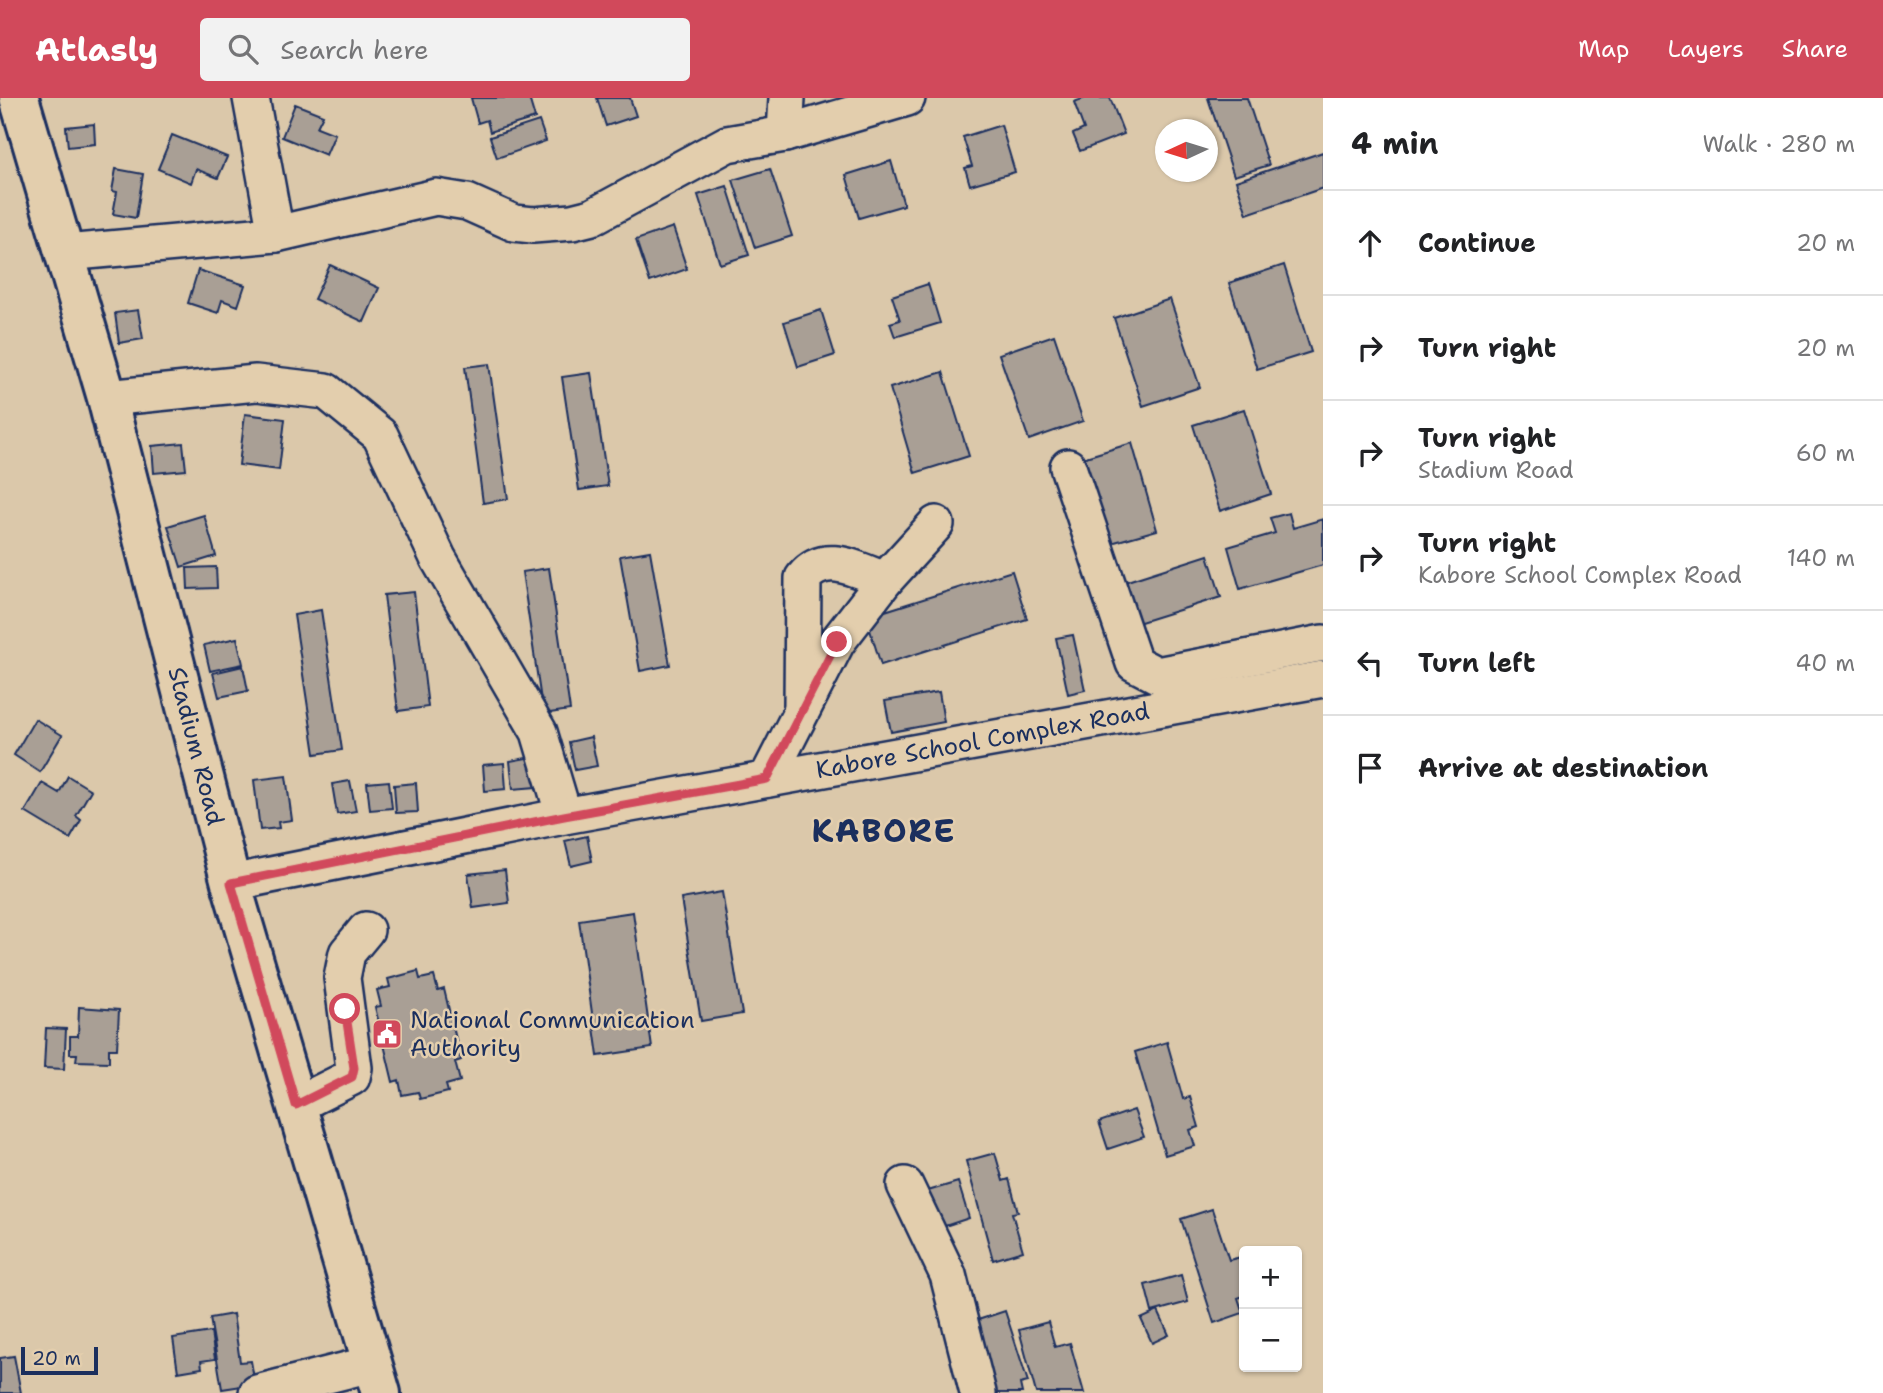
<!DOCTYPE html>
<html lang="en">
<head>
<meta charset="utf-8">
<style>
  :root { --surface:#fff; --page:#f2f2f2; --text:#202124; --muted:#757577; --line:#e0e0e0; --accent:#d1495b }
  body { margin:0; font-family:"Shantell Sans",sans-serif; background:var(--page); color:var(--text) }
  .controls { position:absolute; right:21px; bottom:21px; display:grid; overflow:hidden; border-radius:7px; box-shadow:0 2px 5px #0004 }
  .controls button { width:63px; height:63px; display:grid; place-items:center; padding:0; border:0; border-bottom:2px solid var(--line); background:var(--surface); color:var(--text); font:35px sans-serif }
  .compass { position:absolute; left:1155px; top:21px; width:63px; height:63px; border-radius:50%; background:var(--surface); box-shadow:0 2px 5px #0004; rotate:266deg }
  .scale { position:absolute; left:21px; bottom:18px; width:77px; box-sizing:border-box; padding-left:7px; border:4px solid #1b2f5e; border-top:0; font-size:19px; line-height:24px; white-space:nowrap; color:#1b2f5e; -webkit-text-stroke:5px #e3cead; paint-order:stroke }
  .stop { position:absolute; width:21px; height:21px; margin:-16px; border:5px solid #d1495b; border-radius:50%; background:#fff }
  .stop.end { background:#d1495b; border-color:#fff; box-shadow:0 2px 7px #0008 }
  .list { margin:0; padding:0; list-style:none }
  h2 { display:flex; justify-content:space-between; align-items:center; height:91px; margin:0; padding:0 28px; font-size:30px }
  h2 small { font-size:23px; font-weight:400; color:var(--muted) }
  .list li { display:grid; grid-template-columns:46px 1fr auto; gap:21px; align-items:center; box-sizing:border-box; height:105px; padding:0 28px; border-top:2px solid var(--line) }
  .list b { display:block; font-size:26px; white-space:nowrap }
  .list p { margin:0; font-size:23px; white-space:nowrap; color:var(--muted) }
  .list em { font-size:23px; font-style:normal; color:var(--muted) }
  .icon { flex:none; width:38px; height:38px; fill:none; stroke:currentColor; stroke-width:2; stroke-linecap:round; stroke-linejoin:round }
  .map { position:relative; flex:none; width:1323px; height:1295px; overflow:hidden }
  header { display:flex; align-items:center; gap:42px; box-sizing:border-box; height:98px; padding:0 35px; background:var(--accent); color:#fff }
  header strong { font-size:33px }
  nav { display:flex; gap:38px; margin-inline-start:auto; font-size:24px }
  .search { width:490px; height:63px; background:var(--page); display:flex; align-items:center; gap:18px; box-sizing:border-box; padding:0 24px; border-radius:7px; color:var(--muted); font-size:26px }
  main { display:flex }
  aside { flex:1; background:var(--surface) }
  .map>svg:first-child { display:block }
  .building { fill:#a99f95; stroke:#1b2f5e; stroke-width:2 }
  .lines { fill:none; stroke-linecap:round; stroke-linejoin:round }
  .minor-casing { stroke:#1b2f5e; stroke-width:40 }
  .major-casing { stroke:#1b2f5e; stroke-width:44 }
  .minor { stroke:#e3cead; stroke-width:35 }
  .major { stroke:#e3cead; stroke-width:38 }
  .route { stroke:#d1495b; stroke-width:9 }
  .labels { text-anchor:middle; stroke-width:5; stroke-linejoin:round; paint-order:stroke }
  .street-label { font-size:24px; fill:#1b2f5e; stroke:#e3cead }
  .poi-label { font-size:24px; fill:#1b2f5e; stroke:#e3cead; text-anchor:start }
  .district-label { font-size:32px; font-weight:bold; letter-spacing:2px; fill:#1b2f5e; stroke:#e3cead }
</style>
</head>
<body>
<header>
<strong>Atlasly</strong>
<div class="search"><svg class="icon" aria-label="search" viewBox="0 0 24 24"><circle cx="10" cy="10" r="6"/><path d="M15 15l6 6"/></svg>Search here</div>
<nav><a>Map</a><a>Layers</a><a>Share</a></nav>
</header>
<main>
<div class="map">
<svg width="1323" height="1295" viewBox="0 0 1323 1295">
  <rect width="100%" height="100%" fill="#dbc8aa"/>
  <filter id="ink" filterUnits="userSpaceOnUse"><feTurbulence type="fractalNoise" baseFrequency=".0143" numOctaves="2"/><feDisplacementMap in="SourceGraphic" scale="14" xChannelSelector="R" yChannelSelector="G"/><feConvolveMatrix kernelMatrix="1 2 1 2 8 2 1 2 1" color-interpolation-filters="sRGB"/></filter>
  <g filter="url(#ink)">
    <path class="building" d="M471 0H529L535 20 490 34 487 22 478 25Z
      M597 0H630L636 18 606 28Z
      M1085 0H1110L1124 36 1080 53 1073 36 1084 31 1074 4Z
      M1208 0H1247L1269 67 1234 78Z
      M295 6 323 17 317 29 335 36 326 57 282 39Z
      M539 23 546 43 497 60 490 39Z
      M94 26 95 46 68 49 66 29Z
      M1001 27 1015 74 970 87 965 70 972 68 963 39Z
      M172 37 227 59 218 80 196 71 191 85 158 71Z
      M1323 54V90L1247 116 1236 83Z
      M891 63 904 107 859 120 846 77Z
      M116 71 143 76 136 120 113 116 117 94 112 93Z
      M770 71 792 138 755 150 733 82Z
      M727 88 749 157 720 166 698 97Z
      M673 129 687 171 650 184 636 142Z
      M330 167 379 190 364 224 314 201Z
      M1284 167 1311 254 1257 271 1229 185Z
      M198 172 245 187 238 208 222 202 218 215 188 205Z
      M928 186 940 225 895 239 890 225 900 222 892 198Z
      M1170 201 1200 289 1143 308 1114 220Z
      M138 212 143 241 119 245 115 215Z
      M821 212 835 257 798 269 784 224Z
      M1054 237 1083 323 1029 342 999 256Z
      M489 266 508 401 483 405 465 269Z
      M943 274 969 358 915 375 890 290Z
      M591 275 608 388 579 392 562 279Z
      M1244 311 1271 396 1220 413 1193 327Z
      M245 316 285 321 279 372 239 367Z
      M183 345 186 372 154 375 152 348Z
      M1132 345 1157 432 1104 447 1079 361Z
      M1289 415 1293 430 1323 421V467L1240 491 1228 449 1275 435 1270 420Z
      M204 417 216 458 181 469 168 428Z
      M650 453 670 567 640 573 620 458Z
      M1208 457 1221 499 1128 528 1115 487Z
      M216 469 217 490 188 491 187 470Z
      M549 470 570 612 543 616 522 474Z
      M1012 473 1027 521 881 567 866 519Z
      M414 494 428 609 398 613 384 497Z
      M321 512 342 652 315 656 294 517Z
      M1073 537 1085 592 1068 596 1056 540Z
      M237 540 243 566 210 573 204 547Z
      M243 568 248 593 219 599 213 575Z
      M939 594 944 624 891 634 885 603Z
      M35 621 62 637 40 674 14 657Z
      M591 639 597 668 575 672 569 644Z
      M532 659 536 689 513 691 510 663Z
      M504 665 506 691 485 693 483 667Z
      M68 678 91 692 76 718 81 722 70 741 25 714 42 685 59 695Z
      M286 678 292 722 278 724 279 730 260 732 254 682Z
      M350 683 356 713 337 716 332 686Z
      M389 683 392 710 370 712 367 685Z
      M416 685 418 714 396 715 394 687Z
      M587 738 592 763 571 768 565 743Z
      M505 772 509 805 473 810 468 776Z
      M722 794 742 916 701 923 681 801Z
      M633 814 652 950 598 958 579 822Z
      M418 873 420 881 434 878 438 893 444 891 461 962 455 964 460 983 446 987 448 994 420 1001 418 994 402 997 399 982 393 984 375 909 381 908 377 892 390 889 388 881Z
      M79 909 119 912 117 951H109V964L76 963 77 956H70V938H78Z
      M46 930 66 931 64 971 44 970Z
      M1167 944 1183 1001 1190 999 1199 1029 1190 1032 1195 1048 1165 1057 1135 954Z
      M1134 1012 1144 1039 1108 1051 1099 1024Z
      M995 1055 1003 1083 1009 1081 1018 1114 1012 1115 1023 1153 993 1162 966 1063Z
      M958 1084 969 1120 939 1130 928 1093Z
      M1212 1111 1229 1162 1241 1159 1244 1168V1198L1238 1200 1243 1215 1214 1225 1181 1121Z
      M1181 1177 1188 1204 1152 1214 1145 1187Z
      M1005 1213 1028 1284 1020 1286 1022 1295H988L966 1226Z
      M1158 1213 1169 1237 1152 1245 1141 1221Z
      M233 1216 240 1264 251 1263 255 1286 222 1291 210 1220Z
      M1048 1224 1055 1249 1070 1245 1084 1295H1036L1019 1232Z
      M211 1234 215 1261 201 1263 202 1270 178 1274 173 1240Z
      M14 1258 21 1295H0V1260Z"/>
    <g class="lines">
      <g class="minor-casing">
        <g id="minor">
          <path d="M251 0 276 136 436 99 467 104 514 125 533 127 572 124 592 119 727 46 785 36 907 0"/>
          <path d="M785 36 787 0"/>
          <path d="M65 155 276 136"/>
          <path d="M107 300 256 285 326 293 380 337 438 460 539 634 564 718"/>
          <path d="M1068 369 1134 565 1157 577 1323 545"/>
          <path d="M802 609 803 480C825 452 856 472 885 482"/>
          <path d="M767 681 837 544 885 482 936 426"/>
          <path id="s1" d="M231 785 564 718 1323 581"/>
          <path d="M296 1007 352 979 354 970 342 880 347 855 366 832"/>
          <path d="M905 1087 948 1177 978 1295"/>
          <path d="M257 1295 371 1266"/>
        </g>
      </g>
      <g class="major-casing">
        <g id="major">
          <path id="s2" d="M19 0 107 300 231 785 381 1295"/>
        </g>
      </g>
      <use href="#minor" class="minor"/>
      <use href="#major" class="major"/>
    </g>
  </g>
  <g class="lines" filter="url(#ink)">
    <path class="route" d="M345 911 354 970 352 979 296 1007 231 785 564 718 767 681 837 544"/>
  </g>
  <defs>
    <g id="civic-square" transform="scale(1.575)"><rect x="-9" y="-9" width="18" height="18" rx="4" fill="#d1495b" stroke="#e3cead"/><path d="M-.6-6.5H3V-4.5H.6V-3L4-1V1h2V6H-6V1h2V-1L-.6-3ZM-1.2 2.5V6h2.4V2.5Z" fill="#fff"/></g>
  </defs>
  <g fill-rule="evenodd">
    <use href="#civic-square" x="387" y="936"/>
  </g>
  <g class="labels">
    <g class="street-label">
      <text dy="8" stroke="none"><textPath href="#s1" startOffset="765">Kabore School Complex Road</textPath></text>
      <text dy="8" stroke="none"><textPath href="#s2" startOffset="672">Stadium Road</textPath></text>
    </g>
    <g class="poi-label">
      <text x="410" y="930">National Communication<tspan x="410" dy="28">Authority</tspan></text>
    </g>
    <g class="district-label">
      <text x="884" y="744">KABORE</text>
    </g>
  </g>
</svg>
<div class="controls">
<button>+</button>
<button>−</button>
</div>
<svg class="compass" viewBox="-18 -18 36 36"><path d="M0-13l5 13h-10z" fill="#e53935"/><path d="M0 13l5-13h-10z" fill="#757577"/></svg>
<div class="scale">20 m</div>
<div class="stop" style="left:345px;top:911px"></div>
<div class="stop end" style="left:837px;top:544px"></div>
</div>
<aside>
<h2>4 min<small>Walk · 280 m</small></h2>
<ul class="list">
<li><svg class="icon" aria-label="ahead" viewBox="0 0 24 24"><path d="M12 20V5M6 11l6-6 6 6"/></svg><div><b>Continue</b></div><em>20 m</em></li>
<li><svg class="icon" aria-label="right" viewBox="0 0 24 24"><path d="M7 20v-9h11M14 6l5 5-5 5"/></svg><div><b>Turn right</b></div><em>20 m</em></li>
<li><svg class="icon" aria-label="right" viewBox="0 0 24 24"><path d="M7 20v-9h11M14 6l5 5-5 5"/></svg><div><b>Turn right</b><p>Stadium Road</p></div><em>60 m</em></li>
<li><svg class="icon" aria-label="right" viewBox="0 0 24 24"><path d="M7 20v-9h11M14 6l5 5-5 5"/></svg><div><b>Turn right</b><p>Kabore School Complex Road</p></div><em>140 m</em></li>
<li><svg class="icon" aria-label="left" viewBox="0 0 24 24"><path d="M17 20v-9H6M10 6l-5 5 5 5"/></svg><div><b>Turn left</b></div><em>40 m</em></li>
<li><svg class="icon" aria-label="arrive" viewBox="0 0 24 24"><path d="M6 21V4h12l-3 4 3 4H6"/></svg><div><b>Arrive at destination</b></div></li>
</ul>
</aside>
</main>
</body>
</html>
